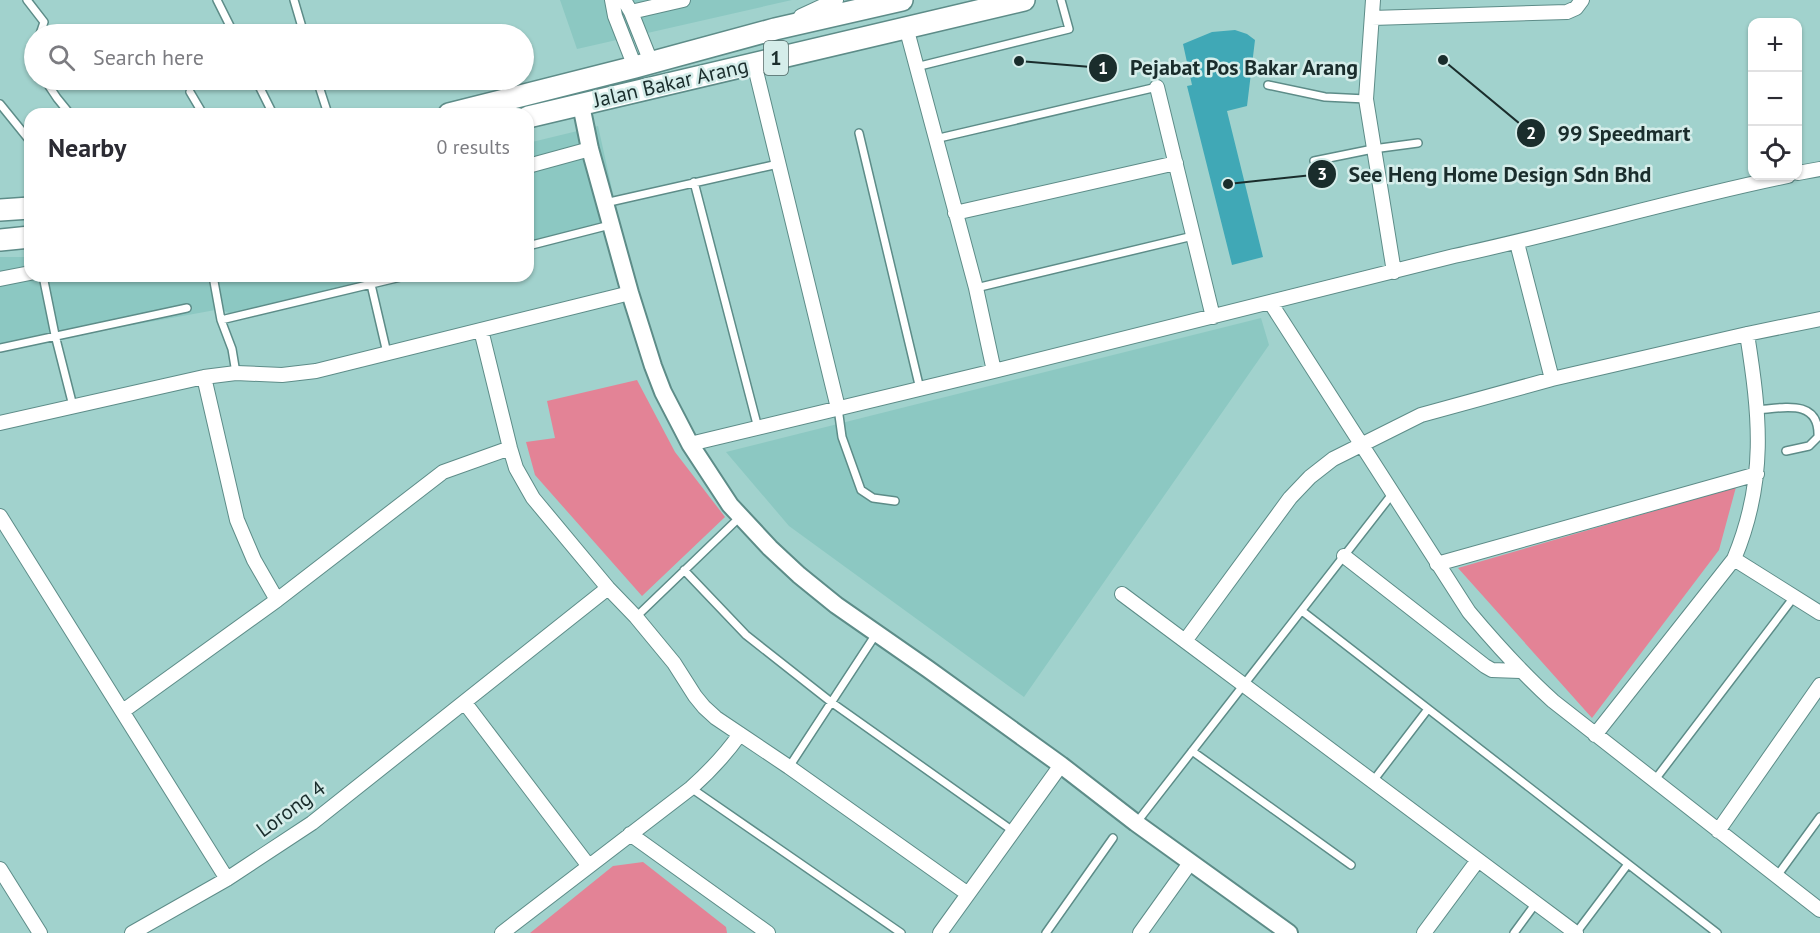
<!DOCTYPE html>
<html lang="en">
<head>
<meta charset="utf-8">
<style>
  :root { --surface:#fff; --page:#f2f2f3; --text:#2b2b33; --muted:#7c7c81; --line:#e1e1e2 }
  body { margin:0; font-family:"PT Sans",sans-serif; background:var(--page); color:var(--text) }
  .controls { position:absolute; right:18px; top:18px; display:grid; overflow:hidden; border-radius:12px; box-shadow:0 2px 4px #0004 }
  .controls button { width:54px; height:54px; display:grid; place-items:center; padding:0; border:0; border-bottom:2px solid var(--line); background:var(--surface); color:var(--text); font:30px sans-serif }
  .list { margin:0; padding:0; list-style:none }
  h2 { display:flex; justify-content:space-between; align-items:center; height:78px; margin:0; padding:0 24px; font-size:26px }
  h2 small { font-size:20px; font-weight:400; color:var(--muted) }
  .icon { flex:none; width:33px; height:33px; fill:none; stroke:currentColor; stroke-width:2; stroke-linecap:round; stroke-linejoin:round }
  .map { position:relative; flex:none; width:1820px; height:933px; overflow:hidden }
  .search { position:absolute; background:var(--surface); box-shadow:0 2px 4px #0004; left:24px; top:24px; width:510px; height:66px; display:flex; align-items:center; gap:15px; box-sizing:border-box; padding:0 21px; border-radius:33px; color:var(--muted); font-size:22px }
  .panel { position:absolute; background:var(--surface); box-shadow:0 2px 4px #0004; left:24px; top:108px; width:510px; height:174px; border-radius:18px }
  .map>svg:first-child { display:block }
  .built { fill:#8cc8c2 }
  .green { fill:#e38396 }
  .building { fill:#40a8b6 }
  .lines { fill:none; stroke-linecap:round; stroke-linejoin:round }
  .service-casing { stroke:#5d8c88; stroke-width:10 }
  .minor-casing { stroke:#5d8c88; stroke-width:16 }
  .tertiary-casing { stroke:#5d8c88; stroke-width:20 }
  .primary-casing { stroke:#5d8c88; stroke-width:24 }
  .service { stroke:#fff; stroke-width:7 }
  .minor { stroke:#fff; stroke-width:14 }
  .tertiary { stroke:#fff; stroke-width:16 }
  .primary { stroke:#fff; stroke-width:21 }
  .labels { text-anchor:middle; stroke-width:5; stroke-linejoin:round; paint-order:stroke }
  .shield { fill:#d5edea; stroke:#526765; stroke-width:1.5 }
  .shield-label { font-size:20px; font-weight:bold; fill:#1a2d2c }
  .street-label { font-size:21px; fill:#1a2d2c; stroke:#d5edea }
  .leader { fill:none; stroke:#1a2d2c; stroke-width:2 }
  .callout-dot { fill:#1a2d2c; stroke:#d5edea; stroke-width:2 }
  .mark-label { font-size:18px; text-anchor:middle; font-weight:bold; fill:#fff }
  .callout-label { font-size:22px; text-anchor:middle; font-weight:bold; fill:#1a2d2c; stroke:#d5edea; stroke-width:5; stroke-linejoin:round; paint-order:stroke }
</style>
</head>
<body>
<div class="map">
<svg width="1820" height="933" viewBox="0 0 1820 933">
  <rect width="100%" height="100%" fill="#a1d2cd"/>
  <path class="built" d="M560 0H792L577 49Z
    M598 126 620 225 528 247V143Z
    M0 257H30V276H410L238 318 221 309 0 349Z
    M1261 318 1269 345 1024 697 789 526 726 452Z"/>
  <path class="green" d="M637 380 675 452 725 517 642 596 535 475 526 442 555 438 547 401Z
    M1736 487 1719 550 1592 718 1458 568Z
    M643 862 726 927 727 933H530L613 866Z"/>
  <path class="building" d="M1235 30 1247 34 1255 40 1247 106 1227 111 1263 257 1232 265 1187 86 1192 85 1183 44 1212 32Z"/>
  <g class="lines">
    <g class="service-casing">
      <path id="service" d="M27 0 44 22 40 34
        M217 0 234 34
        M294 0 304 34
        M34 43V47
        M916 67 1069 29 1061 0
        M45 80 57 98 70 114
        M256 80 273 114
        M317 80 328 114
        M1268 85 1325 97 1366 99
        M190 92 203 114
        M0 104 30 141
        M859 133 920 389
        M935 139 1157 87
        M1314 161 1373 149 1418 143
        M694 182 758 428
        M605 203 778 164
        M528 246 610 225
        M43 276 55 335 73 406
        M213 276 221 320 232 349 236 373
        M369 276 387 353
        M976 288 1193 236
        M221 320 405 276
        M0 348 187 308
        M838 408 842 437 861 490 873 498 895 501
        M1757 410C1782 408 1820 398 1818 437L1809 446 1786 451
        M684 570 746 635 831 702 1013 831
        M1302 611 1717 933
        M636 617 741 516
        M1192 751 1351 865
        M789 767 876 634
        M1373 781 1428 709
        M1654 781 1794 597
        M691 788 901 933
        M1137 822 1393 493
        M1777 876 1820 817
        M1046 933 1113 838
        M1514 933 1536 903
        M1576 933 1628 864"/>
    </g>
    <g class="minor-casing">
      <path id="minor" d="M612 0 615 16 635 67
        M624 0 631 12 651 62
        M1373 0 1366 99 1394 272
        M631 12 683 0
        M801 16 836 0
        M1372 18 1567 12 1576 8 1582 0
        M906 27 976 288 994 371
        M754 63 838 408
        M1157 87 1213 317
        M528 166 590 149
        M1798 173 1820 169
        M955 213 1176 163
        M1517 243 1552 379
        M0 279 30 273
        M1270 302 1469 612C1495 643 1522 673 1553 701L1820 910
        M481 330 510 448 516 468 533 498 608 588 636 617 674 663 695 696 704 707 716 718 789 767 968 894
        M204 377 237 520 254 560 277 600
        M0 423 204 377 236 373 282 375 316 371 630 293
        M690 444 994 371 1454 256C1566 232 1676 199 1788 176
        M0 516 227 879
        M1344 556 1485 666 1492 670 1520 671
        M1734 559 1820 613
        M1437 564 1757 474
        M1122 594 1576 933
        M1185 641 1290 498 1310 477 1333 459 1421 415 1552 379 1747 334 1820 319
        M465 703 588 865
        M123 711 277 600 443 472 510 448
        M1595 735 1734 559C1767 480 1760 416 1747 334
        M1718 831 1820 685
        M630 834 768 933
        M0 869 40 933
        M132 933 227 879 312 823 608 588
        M502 933 691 788C710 771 726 754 740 734
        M940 933 1061 765
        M1140 933 1190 863
        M1424 933 1478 860"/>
    </g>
    <g class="tertiary-casing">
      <path id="tertiary" d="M581 105 590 149 630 293 653 366 663 392 690 444 730 505 770 548 799 575 836 605 928 669 1061 765 1136 823 1289 933"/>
    </g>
    <g class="primary-casing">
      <path id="primary" d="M449 114 635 67 775 29 902 0
        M528 117 1024 0
        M0 210 30 208
        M0 240 30 237"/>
    </g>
    <use href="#service" class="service"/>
    <use href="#minor" class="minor"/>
    <use href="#tertiary" class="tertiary"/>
    <use href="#primary" class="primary"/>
  </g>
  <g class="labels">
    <rect class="shield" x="764" y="41" width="24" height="34" rx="4.5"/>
    <g class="shield-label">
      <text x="776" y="65">1</text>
    </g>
    <g class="street-label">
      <text transform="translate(671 83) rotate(-13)" y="7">Jalan Bakar Arang</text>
      <text transform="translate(291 809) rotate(-36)" y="7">Lorong 4</text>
    </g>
  </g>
  <path class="leader" d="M1019 61L1103 68M1443 60L1531 133M1228 184L1322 174"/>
  <g class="callout-dot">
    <circle cx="1019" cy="61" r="6"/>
    <circle cx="1443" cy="60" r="6"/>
    <circle cx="1228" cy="184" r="6"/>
    <circle cx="1103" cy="68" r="15"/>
    <circle cx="1531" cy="133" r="15"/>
    <circle cx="1322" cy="174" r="15"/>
  </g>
  <g class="mark-label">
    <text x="1103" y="74">1</text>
    <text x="1531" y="139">2</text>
    <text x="1322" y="180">3</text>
  </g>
  <g class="callout-label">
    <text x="1244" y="75">Pejabat Pos Bakar Arang</text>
    <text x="1624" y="141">99 Speedmart</text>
    <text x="1500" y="182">See Heng Home Design Sdn Bhd</text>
  </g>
</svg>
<div class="controls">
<button>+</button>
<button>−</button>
<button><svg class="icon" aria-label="locate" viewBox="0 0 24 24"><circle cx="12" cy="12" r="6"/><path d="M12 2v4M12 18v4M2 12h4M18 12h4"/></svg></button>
</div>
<div class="search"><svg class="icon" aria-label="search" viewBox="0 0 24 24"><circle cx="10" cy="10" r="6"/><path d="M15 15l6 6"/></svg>Search here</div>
<section class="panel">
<h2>Nearby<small>0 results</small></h2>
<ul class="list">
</ul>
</section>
</div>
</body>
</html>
